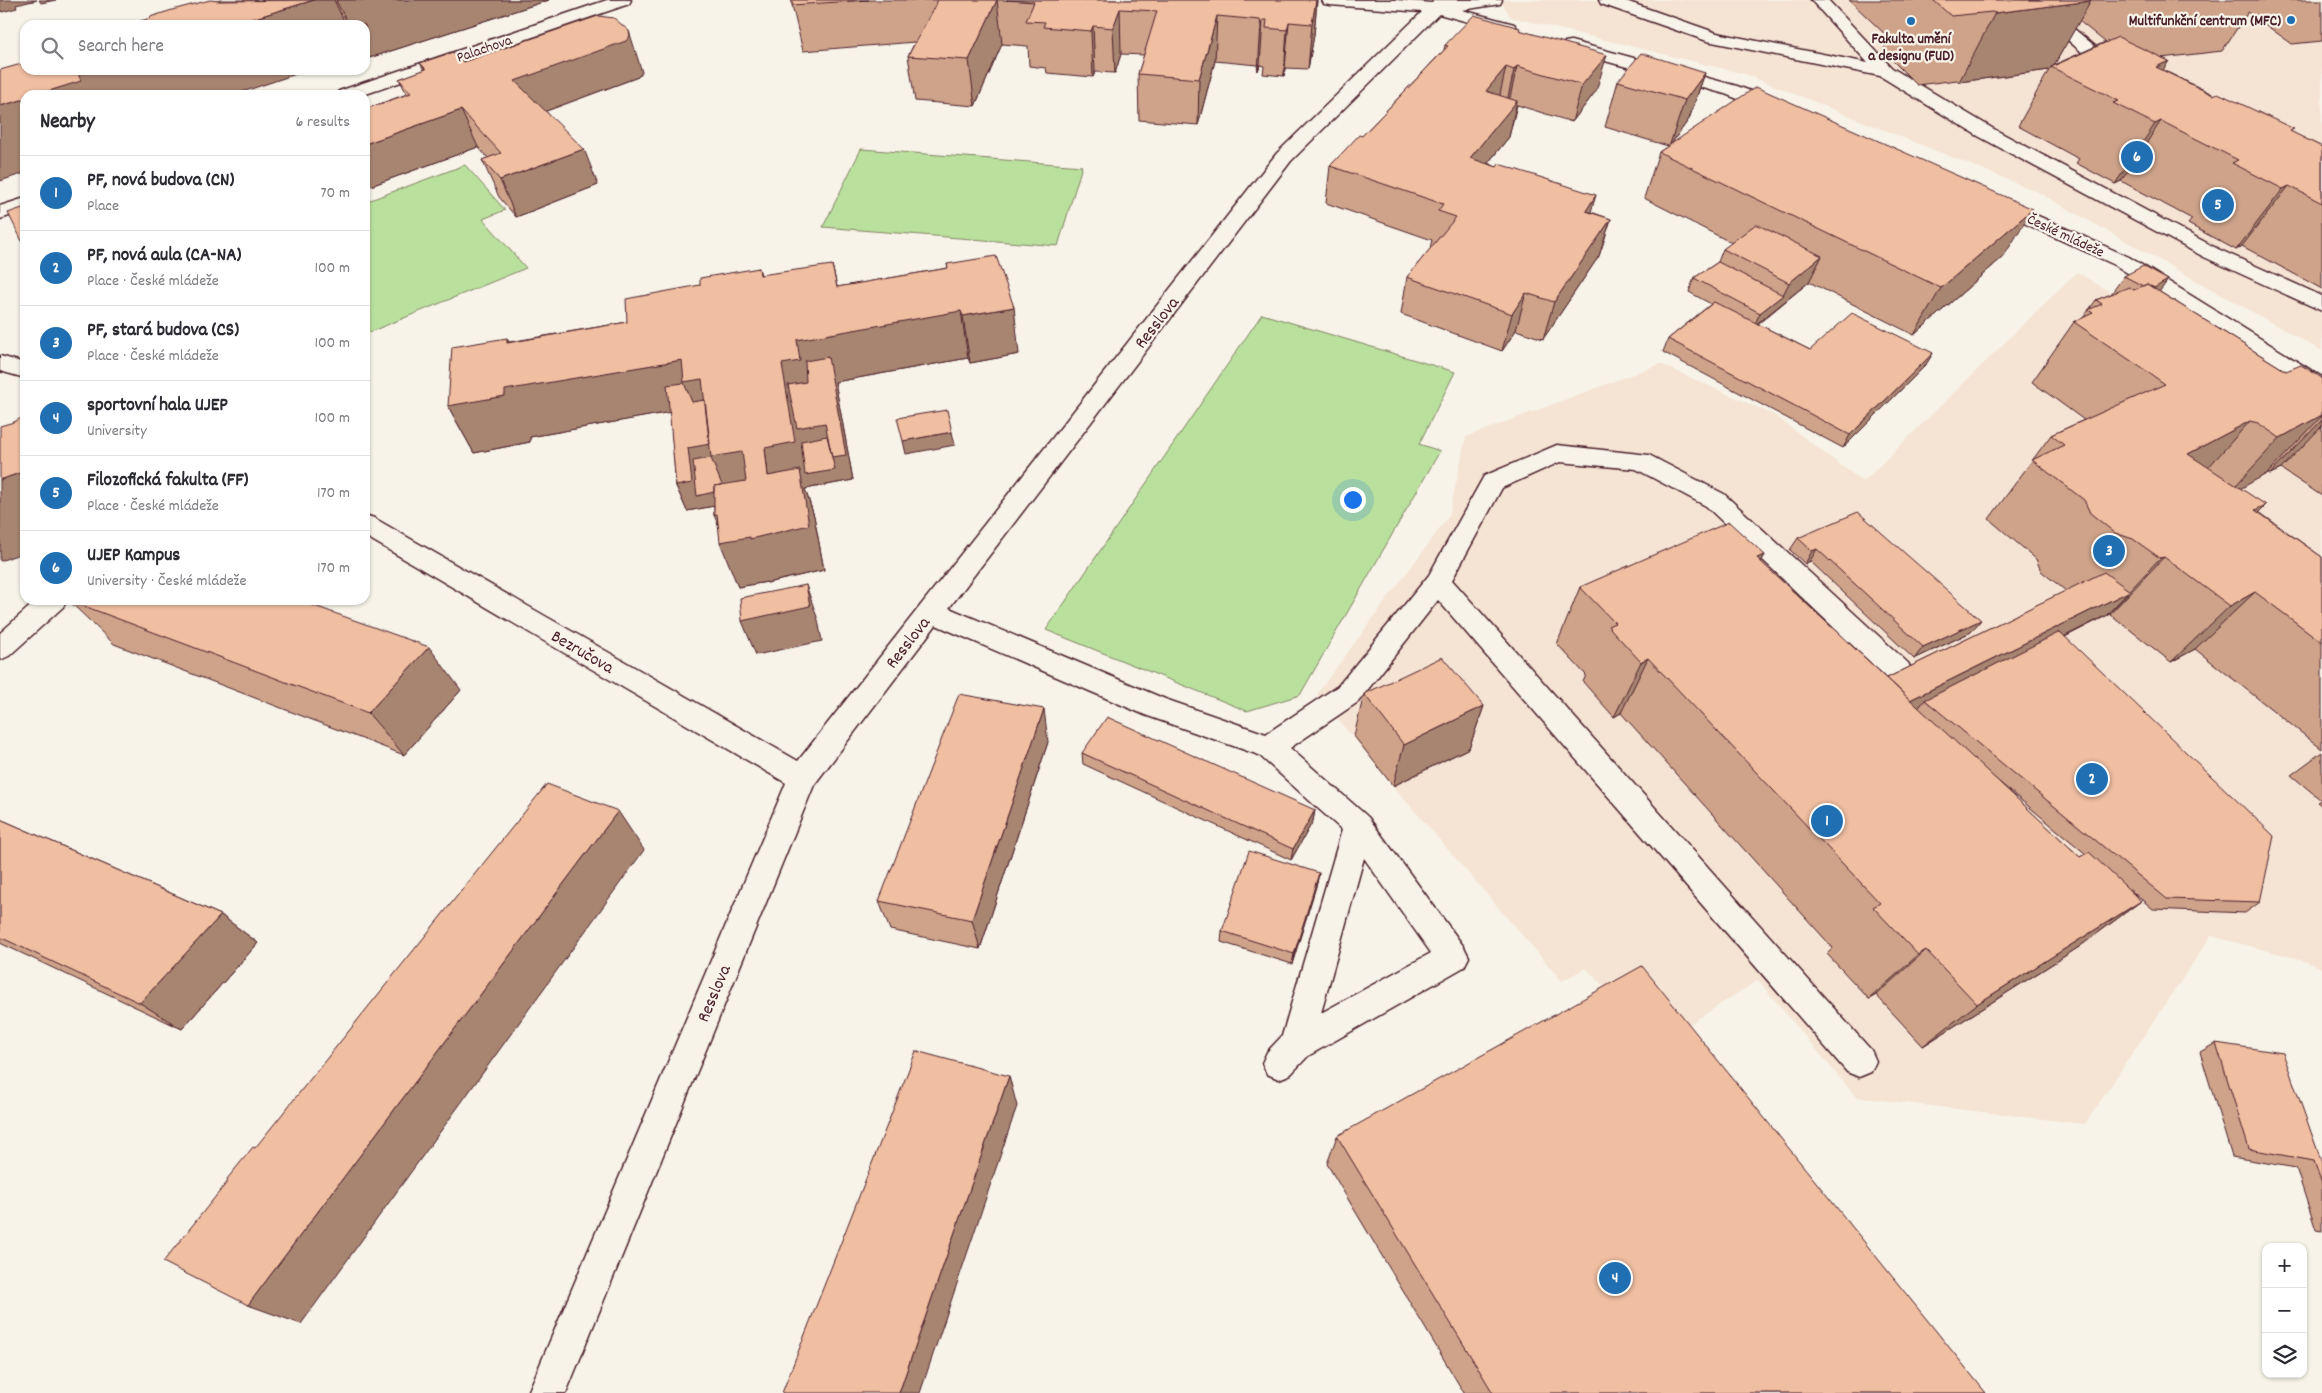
<!DOCTYPE html>
<html lang="en">
<head>
<meta charset="utf-8">
<style>
  :root { --surface:#fff; --page:#f2f2f3; --text:#2b2b33; --muted:#7c7c81; --line:#e1e1e2; --accent:#1f6fb2 }
  body { margin:0; font-family:Dekko,sans-serif; background:var(--page); color:var(--text) }
  .controls { position:absolute; right:15px; bottom:15px; display:grid; overflow:hidden; border-radius:10px; box-shadow:0 1px 4px #0004 }
  .controls button { width:45px; height:45px; display:grid; place-items:center; padding:0; border:0; border-bottom:1px solid var(--line); background:var(--surface); color:var(--text); font:25px sans-serif }
  .you { position:absolute; left:1352px; top:499px; width:18px; height:18px; margin:-12px; border:4px solid #fff; border-radius:50%; background:#1a73e8; box-shadow:0 0 0 8px #1a73e833 }
  .badge { display:grid; place-items:center; width:32px; height:32px; border-radius:50%; background:var(--accent); color:#fff; font-size:16px; font-weight:700 }
  .pin { position:absolute; translate:-50% -50%; border:2px solid #fff; box-shadow:0 1px 5px #0006 }
  .list { margin:0; padding:0; list-style:none }
  h2 { display:flex; justify-content:space-between; align-items:center; height:65px; margin:0; padding:0 20px; font-size:21px }
  h2 small { font-size:16px; font-weight:400; color:var(--muted) }
  .list li { display:grid; grid-template-columns:32px 1fr auto; gap:15px; align-items:center; box-sizing:border-box; height:75px; padding:0 20px; border-top:1px solid var(--line) }
  .list b { display:block; font-size:19px; white-space:nowrap }
  .list p { margin:0; font-size:16px; white-space:nowrap; color:var(--muted) }
  .list em { font-size:16px; font-style:normal; color:var(--muted) }
  .icon { flex:none; width:28px; height:28px; fill:none; stroke:currentColor; stroke-width:2; stroke-linecap:round; stroke-linejoin:round }
  .map { position:relative; flex:none; width:2322px; height:1393px; overflow:hidden }
  .search { position:absolute; background:var(--surface); box-shadow:0 1px 4px #0004; left:20px; top:20px; width:350px; height:55px; display:flex; align-items:center; gap:12px; box-sizing:border-box; padding:0 18px; border-radius:15px; color:var(--muted); font-size:19px }
  .panel { position:absolute; background:var(--surface); box-shadow:0 1px 4px #0004; left:20px; top:90px; width:350px; height:515px; border-radius:15px }
  .map>svg:first-child { display:block }
  .built { fill:#f5e3d3 }
  .green { fill:#b9e19d; stroke:#828064 }
  .lines { fill:none; stroke-linecap:round; stroke-linejoin:round }
  .minor-casing { stroke:#4a1f2b; stroke-width:3 }
  .minor { fill:#f7f3e8; fill-rule:evenodd }
  .wall { fill:#cea38a; stroke:#4a1f2b; fill-rule:evenodd }
  .shaded-wall { fill:#a88571; stroke:#4a1f2b }
  .building { fill:#f0bea1; stroke:#4a1f2b }
  .poi-dot { fill:#1f6fb2; stroke:#f7f3e8; stroke-width:2 }
  .labels { text-anchor:middle; stroke-width:4.5; stroke-linejoin:round; paint-order:stroke }
  .far-poi-label { font-size:15px; font-weight:bold; fill:#4a1f2b; stroke:#f7f3e8; text-anchor:end }
  .far-street-label { font-size:15px; fill:#4a1f2b; stroke:#f7f3e8 }
  .street-label { font-size:18px; fill:#4a1f2b; stroke:#f7f3e8 }
</style>
</head>
<body>
<div class="map">
<svg width="2322" height="1393" viewBox="0 0 2322 1393">
  <rect width="100%" height="100%" fill="#f7f3e8"/>
  <filter id="ink" filterUnits="userSpaceOnUse"><feTurbulence type="fractalNoise" baseFrequency=".02" numOctaves="2"/><feDisplacementMap in="SourceGraphic" scale="10" xChannelSelector="R" yChannelSelector="G"/><feConvolveMatrix kernelMatrix="1 2 1 2 8 2 1 2 1" color-interpolation-filters="sRGB"/></filter>
  <g filter="url(#ink)">
    <path class="built" d="M1500 0H2322V351L2036 191 1745 74 1511 17Z
      M2077 272 2322 421V968L2296 958 2211 936 2085 1124 1856 1097 1758 980 1654 1047 1617 1000 1586 968 1562 981 1393 786 1317 694 1449 516 1466 437 1660 364 1774 415 1863 482Z"/>
    <path class="green" d="M861 149 1082 166 1058 246 823 227Z
      M465 165 505 210 483 219 526 268 365 334V202Z
      M1262 314 1455 372 1419 444 1440 451 1300 695 1247 711 1046 630Z"/>
    <g class="lines">
      <g class="minor-casing">
        <path id="minor" d="M607 0H631L629 4 363 95H336L339 91Z
          M1322 0H1397L1432 3 1434 0H1502L1500 4 1462 10 1514 24 1517 28 1514 32 1508 33 1439 14 1291 161 949 608 1165 699 1266 734 1338 686 1429 575 1484 476 1557 445 1649 455 1724 494 1908 663 1912 671 1908 679 1898 682 1888 679 1706 506 1636 469 1560 462 1502 488 1452 580 1871 1050 1876 1061 1871 1072 1859 1077 1847 1072 1438 600 1358 702 1290 748 1368 817 1464 947 1469 957 1464 967 1308 1056 1291 1074 1279 1079 1267 1074 1262 1063 1267 1052 1282 1036 1342 830 1259 755 1145 715 936 625 814 785 566 1393H528L786 783 365 536V515L374 518 798 761 1277 153 1422 12 1330 5 1324 4ZM1364 858 1431 953 1321 1013Z
          M1599 0H1623L1717 33 1868 63 1811 0H1828L1892 68 1992 128 2218 249 2322 296V311L2204 257 1978 136 1880 76 1707 41 1601 4Z
          M2021 0H2039L2124 70 2127 74 2124 78H2112Z
          M1571 41 1737 86 1785 104 1787 108 1785 112H1771L1725 94 1565 50 1562 46 1565 42Z
          M1994 196 2129 257 2322 377V395L2314 392 2115 265 1987 206 1984 202 1987 198Z
          M25 198V211L0 219V206Z
          M0 356 25 363V378L0 371Z
          M37 600H67L63 607 9 656 0 660V633Z"/>
      </g>
      <use href="#minor" class="minor"/>
    </g>
    <path class="wall" d="M221 0H549L366 59 365 58V25H127Z
      M792 0H1317L1314 35 1308 69 1285 68 1284 76 1263 74 1264 66 1260 65 1258 71 1257 65 1215 61 1198 125 1139 120 1138 74 1144 55 1121 54 1115 73 1095 72 1093 77 1047 73 1046 68 1029 66 1028 46 1002 44 975 106 915 101 908 56 915 42 803 51 792 5Z
      M1849 0H2322V41L2292 44 2248 12 2222 51 2161 58 2163 70 2322 147V289L2242 246 2236 250 2188 224 2192 219 2121 181 2115 184 2076 163 2079 159 2018 126 2049 70 1959 82 1957 80 1917 85 1883 51 1889 38ZM2079 21 2105 42 2054 65Z
      M1519 30 1596 91 1572 122 1517 105 1509 137 1488 163 1591 212 1611 219 1599 256 1543 339 1516 330 1502 351 1401 314 1407 277 1431 248H1430L1432 240 1326 203 1330 166 1362 136 1444 50 1445 45Z
      M463 62 642 72 638 77 546 111 598 185 516 217 499 197 482 160 488 158 478 147 365 188V109L407 94 399 79 424 70 420 63Z
      M1705 73 1689 119 1671 144 2004 256 1914 335 1809 282 1758 324 1810 350 1933 353 1925 366 1843 448 1663 352 1668 339 1711 304 1689 292 1694 278 1718 262 1723 249 1732 243 1644 198 1659 152 1668 146 1605 127 1618 81Z
      M947 264 1019 354 970 363 968 358 835 382 853 480 805 489 814 516 824 570 767 583V582L738 587 719 525 714 515V506L687 511 676 486 670 412 530 437V442L474 453 448 406 509 342 627 322 700 285 759 268 761 275 838 287 948 268Z
      M2124 276 2160 292 2286 371 2322 378V496L2281 469 2270 474 2268 473 2240 488 2259 512 2322 557V749L2195 649 2171 662 2110 614 2065 637 2260 902 2245 913 2153 909 2129 889 2141 901 2079 947 1923 1046 1876 995 1869 999 1827 954 1833 948 1621 713 1614 717 1583 682 1586 675 1557 644 1580 587 1765 555 1761 562 1887 678 2066 591 2041 571 2036 559 1989 519 2051 435 2084 420 2032 382 2074 322 2083 318 2096 300 2111 294ZM1987 772 2086 854 2080 857Z
      M1798 538 1971 632 1914 659 1810 561 1805 564 1790 550Z
      M68 600 461 690 404 755 114 644Z
      M1364 694 1484 706 1469 748 1393 786 1354 736Z
      M1048 742 980 949 890 930 879 901Z
      M2322 752V806L2317 802 2321 800 2291 775Z
      M1082 753 1315 810 1313 821 1291 860 1083 764Z
      M0 819 221 915 258 943 182 1029 0 943Z
      M1319 873 1317 883 1292 964 1221 942 1222 931Z
      M2216 1043 2322 1163V1231L2316 1230 2296 1168 2232 1157 2200 1052Z
      M1337 1136 1986 1393H1464L1327 1164Z"/>
    <path class="shaded-wall" d="M0 0H37L16 5 17 8 2 12 0 9Z
      M39 0H56L41 3Z
      M314 0H334L346 25H232Z
      M339 0H549L366 59 365 57V25H349L336 1Z
      M997 0 1002 44 975 106 969 60Z
      M1316 0H1317L1314 35 1308 69 1312 24Z
      M2091 1 2053 67H2051L2049 70 1959 82 1995 13Z
      M1120 9 1121 54 1115 73 1113 28Z
      M1217 16 1215 61 1198 125 1199 79Z
      M1263 20 1260 65 1258 71 1261 25Z
      M1289 22 1285 68 1284 76 1287 30Z
      M1093 26 1095 72 1093 77 1091 31Z
      M629 31 642 72 638 77 530 117 515 81Z
      M1607 55 1596 91 1572 122 1582 85Z
      M2169 61 2135 114 2156 67Z
      M1517 66 1509 102 1506 106 1514 70Z
      M1506 67 1498 104 1486 91Z
      M89 70H308L233 95H36L78 73Z
      M1705 73 1689 119 1669 147 1685 100Z
      M25 99V173L0 181V106Z
      M1517 101 1509 137 1462 195 1470 158Z
      M461 110 478 147 365 188V144Z
      M2161 121 2121 181 2115 184 2155 124Z
      M584 149 598 185 516 217 500 180Z
      M2289 186 2242 246 2236 250 2283 189Z
      M1596 195 1585 232 1586 211Z
      M2033 209 2004 256 1914 335 1941 288Z
      M1611 219 1599 256 1543 339 1554 302Z
      M1822 256 1809 282 1754 326 1760 313 1783 295 1789 283Z
      M832 265 843 312 961 311 968 358 835 382 853 480 805 489 814 516 824 570 767 583V582L738 587 720 542 725 541 714 515 768 476 765 448 782 364 797 340 837 287Z
      M2168 280 2141 317 2149 290Z
      M1526 293 1516 330 1502 351 1512 314Z
      M1014 307 1019 354 970 363 963 316Z
      M507 338 531 384 682 360 702 379 742 452 758 498 687 511 676 486 688 448 694 408 530 437V442L474 453 448 406 507 343Z
      M1933 353 1925 366 1843 448 1850 435Z
      M2322 415V416L2268 473 2224 498 2280 438Z
      M2322 420V426L2281 469 2270 474Z
      M2250 421 2197 480 2188 454Z
      M952 432 955 445 906 454 903 441Z
      M25 471V552L0 561V480Z
      M2266 505 2208 563 2255 510Z
      M1817 549 1810 561 1805 564 1812 551Z
      M1765 555 1733 612 1757 558Z
      M2164 557 2110 614 2107 615 2160 558Z
      M806 585 818 620 822 641 756 655 742 621Z
      M2130 591 2107 615 1930 704 1925 700 1915 712 1872 719Z
      M2255 592 2195 649 2171 662 2230 606Z
      M1981 620 1971 632 1914 659 1923 647Z
      M429 647 461 690 404 755 368 713Z
      M1648 658 1621 713 1614 717 1641 662Z
      M1484 706 1469 748 1393 786 1404 745Z
      M1044 709 1048 742 980 949 972 920Z
      M1315 810 1313 821 1291 860 1293 849Z
      M618 811 644 850 301 1324 248 1305Z
      M1319 873 1317 883 1292 964 1294 954Z
      M2141 901 2079 947 1923 1046 1977 1004Z
      M221 915 258 943 182 1029 140 1003Z
      M1926 950 1876 995 1869 999 1918 955Z
      M1009 1076 1017 1106 920 1393H899Z"/>
    <path class="building" d="M210 0 219 1 314 0 232 25H127L151 18 150 17 172 10Z
      M792 0H869L792 5Z
      M938 0H997L969 60 908 56Z
      M1006 0H1316L1312 24 1289 22 1287 30 1266 28 1267 20H1263L1261 25 1260 20 1217 16 1199 79 1138 74 1157 11 1120 9 1113 28 1093 26 1091 31 1043 27 1045 22 1026 21 1034 2Z
      M1933 0H2089L2091 1 1995 13 1992 12 1951 16Z
      M1474 15 1520 28 1519 30 1607 55 1582 85 1517 66 1514 70 1506 67 1486 91 1517 101 1470 158 1497 167 1499 164 1596 195 1586 211 1611 219 1554 302 1526 293 1512 314 1407 277 1456 217 1438 211 1443 204 1330 166 1359 135 1362 136 1448 46 1445 45Z
      M598 16 614 18 629 31 630 36 626 41 515 81 584 149 500 180 482 160 501 153 461 110 365 144V109L411 93 399 79 426 69 420 63 453 52 463 62Z
      M2118 37 2169 61 2156 67 2213 95 2218 93 2294 129 2290 131 2322 147V203L2289 186 2283 189 2232 163 2238 160 2161 121 2155 124 2113 103 2119 101 2051 67Z
      M1641 53 1705 73 1685 100 1618 81Z
      M25 63V70H89L78 73 81 81 36 95H25V99L0 106V70Z
      M1756 87 2033 209 1941 288 1659 152Z
      M25 207V247L8 213Z
      M1756 224 1822 256 1789 283 1723 249Z
      M996 256 1014 307 963 316 961 311 797 340 800 361 782 364 795 442 765 448 768 476 800 470 809 525 750 539V537L720 542 717 514 714 515V486L746 481 742 452 711 457 702 379 684 382 682 360 505 390V396L448 406 452 347 507 338V343L627 322 626 299 700 285V278L759 268 760 275 832 265 837 287 948 268 947 264Z
      M1718 262 1783 295 1760 313 1694 278Z
      M2143 266 2168 280 2154 288 2147 284 2143 286 2124 276Z
      M2147 284 2286 371 2301 365 2322 378V415L2280 438 2258 423 2250 421 2188 454 2266 505 2255 510 2322 557V642L2255 592 2230 606 2164 557 2160 558 2133 539 2115 533 2090 513 2084 500 2032 460 2064 445 2051 435 2165 384 2074 322 2093 313 2088 310 2102 304 2096 300 2129 287 2134 290Z
      M1714 302 1810 350 1852 313 1933 353 1850 435 1668 339Z
      M828 357 846 455 832 457 825 423 797 428 788 385 806 382 805 361Z
      M684 383 692 402 705 400 710 444 688 448 692 483 676 486 667 385Z
      M947 410 952 432 903 441 897 418Z
      M25 416V471L0 480V426L14 422Z
      M827 436 835 470 805 475 801 441Z
      M711 458 722 485 714 486V492L697 496 693 461Z
      M1858 512 1981 620 1923 647 1817 549 1812 551 1798 538Z
      M1729 522 1765 555 1757 558 2080 857 2089 852 2141 901 1977 1004 1926 950 1918 955 1873 907 1880 903 1648 658 1641 662 1608 626 1615 623 1580 587Z
      M2104 572 2130 591 1910 700 1887 678Z
      M806 585 810 606 742 621 740 598Z
      M68 600H298L429 647 368 713Z
      M2060 632 2274 836 2260 902 2167 899 1925 700Z
      M1442 657 1484 706 1404 745 1364 694Z
      M959 694 1044 709 972 920 879 901Z
      M1107 717 1315 810 1293 849 1082 753Z
      M547 784 618 811 248 1305 163 1262 228 1181 227 1179 253 1147 255 1148Z
      M0 819 221 915 140 1003 0 937Z
      M1249 851 1319 873 1294 954 1222 931Z
      M1642 966 1986 1393H1493L1337 1136Z
      M2216 1043 2283 1053 2322 1163V1184L2314 1161 2249 1149Z
      M916 1051 1009 1076 899 1393H782Z"/>
  </g>
  <g class="poi-dot">
    <circle cx="2291" cy="20" r="5"/>
    <circle cx="1911" cy="21" r="5"/>
  </g>
  <g class="labels">
    <g class="far-poi-label">
      <text x="2281" y="25">Multifunkční centrum (MFC)</text>
      <text x="1911" y="43" text-anchor="middle">Fakulta umění<tspan x="1911" dy="17">a designu (FUD)</tspan></text>
    </g>
    <g class="far-street-label">
      <text transform="translate(484 48) rotate(-19)" y="5">Palachova</text>
      <text transform="translate(2066 235) rotate(25)" y="5">České mládeže</text>
    </g>
    <g class="street-label">
      <text transform="translate(1156 322) rotate(-52)" y="6">Resslova</text>
      <text transform="translate(907 642) rotate(-52)" y="6">Resslova</text>
      <text transform="translate(583 651) rotate(30)" y="6">Bezručova</text>
      <text transform="translate(713 993) rotate(-67)" y="6">Resslova</text>
    </g>
  </g>
</svg>
<div class="controls">
<button>+</button>
<button>−</button>
<button><svg class="icon" aria-label="layers" viewBox="0 0 24 24"><path d="M12 4l9 5-9 5-9-5zM3 14l9 5 9-5"/></svg></button>
</div>
<div class="you"></div>
<div class="pin badge" style="left:1827px;top:821px">1</div>
<div class="pin badge" style="left:2092px;top:779px">2</div>
<div class="pin badge" style="left:2109px;top:551px">3</div>
<div class="pin badge" style="left:1615px;top:1278px">4</div>
<div class="pin badge" style="left:2218px;top:205px">5</div>
<div class="pin badge" style="left:2137px;top:157px">6</div>
<div class="search"><svg class="icon" aria-label="search" viewBox="0 0 24 24"><circle cx="10" cy="10" r="6"/><path d="M15 15l6 6"/></svg>Search here</div>
<section class="panel">
<h2>Nearby<small>6 results</small></h2>
<ul class="list">
<li><span class="badge">1</span><div><b>PF, nová budova (CN)</b><p>Place</p></div><em>70 m</em></li>
<li><span class="badge">2</span><div><b>PF, nová aula (CA-NA)</b><p>Place · České mládeže</p></div><em>100 m</em></li>
<li><span class="badge">3</span><div><b>PF, stará budova (CS)</b><p>Place · České mládeže</p></div><em>100 m</em></li>
<li><span class="badge">4</span><div><b>sportovní hala UJEP</b><p>University</p></div><em>100 m</em></li>
<li><span class="badge">5</span><div><b>Filozofická fakulta (FF)</b><p>Place · České mládeže</p></div><em>170 m</em></li>
<li><span class="badge">6</span><div><b>UJEP Kampus</b><p>University · České mládeže</p></div><em>170 m</em></li>
</ul>
</section>
</div>
</body>
</html>
